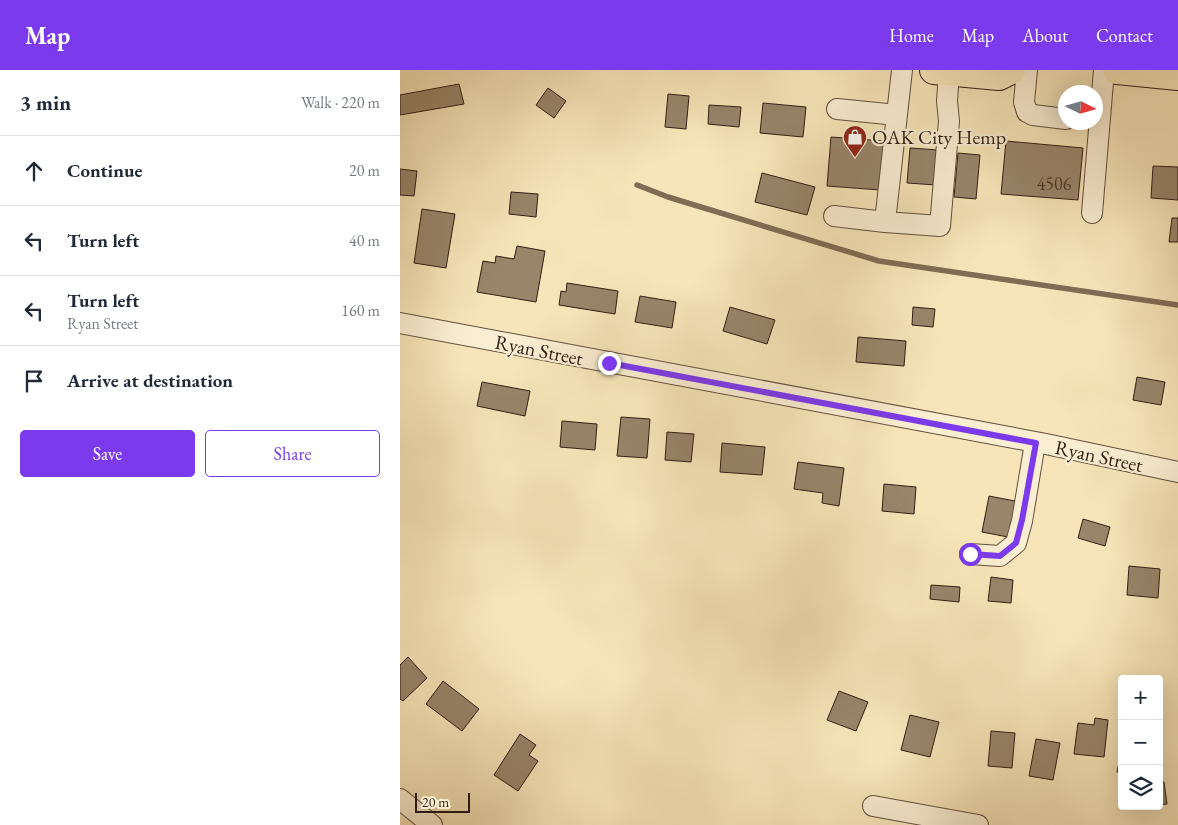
<!DOCTYPE html>
<html lang="en">
<head>
<meta charset="utf-8">
<style>
  :root { --surface:#fff; --page:#f6f6f7; --text:#1f2937; --muted:#747a83; --line:#e0e1e3; --accent:#7c3aed }
  body { margin:0; font-family:"EB Garamond",serif; background:var(--page); color:var(--text) }
  .controls { position:absolute; right:15px; bottom:15px; display:grid; overflow:hidden; border-radius:5px; box-shadow:0 5px 20px #0002 }
  .controls button { width:45px; height:45px; display:grid; place-items:center; padding:0; border:0; border-bottom:1px solid var(--line); background:var(--surface); color:var(--text); font:25px sans-serif }
  .compass { position:absolute; left:658px; top:15px; width:45px; height:45px; border-radius:50%; background:var(--surface); box-shadow:0 5px 20px #0002; rotate:95deg }
  .scale { position:absolute; left:15px; bottom:12px; width:55px; box-sizing:border-box; padding-left:5px; border:2px solid #311d14; border-top:0; font-size:14px; line-height:18px; white-space:nowrap; color:#311d14; -webkit-text-stroke:4px #faeed2; paint-order:stroke }
  .stop { position:absolute; width:15px; height:15px; margin:-11px; border:4px solid #7c3aed; border-radius:50%; background:#fff }
  .stop.end { background:#7c3aed; border-color:#fff; box-shadow:0 1px 5px #0008 }
  .list { margin:0; padding:0; list-style:none }
  h2 { display:flex; justify-content:space-between; align-items:center; height:65px; margin:0; padding:0 20px; font-size:21px }
  h2 small { font-size:16px; font-weight:400; color:var(--muted) }
  .list li { display:grid; grid-template-columns:32px 1fr auto; gap:15px; align-items:center; box-sizing:border-box; height:70px; padding:0 20px; border-top:1px solid var(--line) }
  .list b { display:block; font-size:19px; white-space:nowrap }
  .list p { margin:0; font-size:16px; white-space:nowrap; color:var(--muted) }
  .list em { font-size:16px; font-style:normal; color:var(--muted) }
  .actions { display:flex; gap:10px; padding:15px 20px }
  .actions a { flex:1; padding:11px 0; border:1px solid var(--accent); border-radius:5px; text-align:center; font-size:18px; color:var(--accent) }
  .actions .main { background:var(--accent); color:#fff }
  .icon { flex:none; width:28px; height:28px; fill:none; stroke:currentColor; stroke-width:2; stroke-linecap:round; stroke-linejoin:round }
  .map { position:relative; flex:none; width:778px; height:755px; overflow:hidden }
  header { display:flex; align-items:center; gap:30px; box-sizing:border-box; height:70px; padding:0 25px; background:var(--accent); color:#fff }
  header strong { font-size:24px }
  nav { display:flex; gap:28px; margin-inline-start:auto; font-size:18px }
  main { display:flex }
  aside { flex:1; background:var(--surface) }
  .map>svg:first-child { display:block }
  .lines { fill:none; stroke-linecap:round; stroke-linejoin:round }
  .stream { stroke:#806c55; stroke-width:5.5 }
  .building { fill:#98856a; stroke:#311d14 }
  .minor-casing { stroke:#624f3d; stroke-width:22 }
  .highway-casing { stroke:#311d14; stroke-width:30 }
  .minor { stroke:#faeed2; stroke-width:20 }
  .highway { stroke:#f7e5b9; stroke-width:28 }
  .route { stroke:#7c3aed; stroke-width:6 }
  .labels { text-anchor:middle; stroke-width:4.5; stroke-linejoin:round; paint-order:stroke }
  .number-label { font-size:18px; fill:#4b372a }
  .poi-label { font-size:20px; fill:#311d14; stroke:#faeed2; text-anchor:start }
  .street-label { font-size:20px; fill:#311d14; stroke:#faeed2 }
</style>
</head>
<body>
<header>
<strong>Map</strong>
<nav><a>Home</a><a>Map</a><a>About</a><a>Contact</a></nav>
</header>
<main>
<aside>
<h2>3 min<small>Walk · 220 m</small></h2>
<ul class="list">
<li><svg class="icon" aria-label="ahead" viewBox="0 0 24 24"><path d="M12 20V5M6 11l6-6 6 6"/></svg><div><b>Continue</b></div><em>20 m</em></li>
<li><svg class="icon" aria-label="left" viewBox="0 0 24 24"><path d="M17 20v-9H6M10 6l-5 5 5 5"/></svg><div><b>Turn left</b></div><em>40 m</em></li>
<li><svg class="icon" aria-label="left" viewBox="0 0 24 24"><path d="M17 20v-9H6M10 6l-5 5 5 5"/></svg><div><b>Turn left</b><p>Ryan Street</p></div><em>160 m</em></li>
<li><svg class="icon" aria-label="arrive" viewBox="0 0 24 24"><path d="M6 21V4h12l-3 4 3 4H6"/></svg><div><b>Arrive at destination</b></div></li>
</ul>
<div class="actions"><a class="main">Save</a><a>Share</a></div>
</aside>
<div class="map">
<svg width="778" height="755" viewBox="0 0 778 755">
  <rect width="100%" height="100%" fill="#f7e5b9"/>
  <filter id="stains"><feTurbulence type="fractalNoise" baseFrequency=".004" numOctaves="4"/><feColorMatrix values="0 0 0 0 .2 0 0 0 0 .09 0 0 0 0 .02 0 0 0 .5 -.17"/></filter>
  <radialGradient id="worn" r=".72"><stop offset=".6" stop-color="#630" stop-opacity="0"/><stop offset="1" stop-color="#630" stop-opacity=".3"/></radialGradient>
  <g class="lines">
    <path class="stream" d="M237 115 268 127 479 191 778 235"/>
  </g>
  <path class="building" d="M59 14 64 34 0 45V25Z
    M148 18 166 31 154 48 136 35Z
    M268 24 289 26 286 59 265 57Z
    M363 33 406 37 403 67 360 63Z
    M309 35 341 37 339 57 308 54Z
    M431 67 484 71 480 120 427 116Z
    M606 71 683 78 678 130 601 124Z
    M510 78 539 80 536 115 507 113Z
    M558 83 580 85 576 129 554 127Z
    M753 96 778 97V130L751 128Z
    M0 99 17 101 14 126 0 125Z
    M362 103 415 117 407 145 355 132Z
    M111 122 138 124 136 147 109 144Z
    M22 139 55 144 46 198 14 193Z
    M772 148H778V172H769Z
    M117 176 145 181 136 232 77 222 83 191 95 193 96 186 114 189Z
    M167 213 218 221 215 244 159 235 161 221 166 222Z
    M240 226 276 232 272 258 235 252Z
    M330 237 375 250 367 274 323 261Z
    M513 237 535 239 533 257 512 255Z
    M458 267 506 271 504 296 456 292Z
    M737 307 765 312 761 335 733 330Z
    M82 312 130 321 125 346 77 336Z
    M221 347 250 349 247 388 217 386Z
    M162 351 197 354 195 380 160 377Z
    M267 362 294 364 291 392 265 390Z
    M322 373 365 377 362 405 320 402Z
    M398 392 444 398 439 436 422 433 423 423 394 419Z
    M484 414 516 417 514 444 482 441Z
    M589 426 620 432 613 468 582 462Z
    M683 449 710 457 705 476 678 468Z
    M729 496 760 499 758 528 727 525Z
    M591 507 613 510 611 533 588 531Z
    M531 515 560 517 559 532 530 529Z
    M8 587 27 608 3 631 0 629V595Z
    M43 611 79 639 62 661 26 634Z
    M439 621 468 632 456 661 427 650Z
    M510 645 539 652 530 687 501 680Z
    M695 648 708 650 704 687 674 684 678 653 694 655Z
    M591 661 615 663 612 698 588 696Z
    M120 664 136 675 129 685 138 691 118 721 94 705Z
    M636 669 660 673 653 710 629 706Z
    M722 680V703L717 702Z
    M759 712H764L767 734 759 735Z"/>
  <g class="lines">
    <g class="minor-casing">
      <path id="minor" d="M627 0 624 32 627 42 633 45 666 49
        M437 39 497 45
        M692 143 704 0
        M434 146 485 152 502 0
        M485 152 540 156 549 51 547 31 549 2
        M0 253 646 374 778 402
        M570 484 600 486 616 473 622 451 635 373
        M0 729 32 755
        M473 736 578 755"/>
    </g>
    <g class="highway-casing">
      <path id="highway" d="M534 0 599 6 611 0
        M717 0 778 6"/>
    </g>
    <use href="#minor" class="minor"/>
    <use href="#highway" class="highway"/>
  </g>
  <g class="lines">
    <path class="route" d="M209 293 636 373 622 450 616 473 600 486 570 484"/>
  </g>
  <defs>
    <g id="shop-pin" transform="scale(1.25)"><path d="M0 17L-7.5 6A9.5 9.5 0 1 1 7.5 6Z" fill="#8f2418" stroke="#faeed2"/><path d="M-5-2.5h2.3a2.7 3.5 0 0 1 5.4 0H5L5.5 6h-11ZM-1.5-2.5h3a1.5 2.3 0 0 0-3 0Z" fill="#fff"/></g>
  </defs>
  <g fill-rule="evenodd">
    <use href="#shop-pin" x="455" y="67"/>
  </g>
  <g class="labels">
    <g class="number-label">
      <text x="654" y="120">4506</text>
    </g>
    <g class="poi-label">
      <text x="472" y="74">OAK City Hemp</text>
    </g>
    <g class="street-label">
      <text transform="translate(139 280) rotate(11)" y="7">Ryan Street</text>
      <text transform="translate(699 386) rotate(12)" y="7">Ryan Street</text>
    </g>
  </g>
  <rect width="100%" height="100%" filter="url(#stains)"/>
  <rect width="100%" height="100%" fill="url(#worn)"/>
</svg>
<div class="controls">
<button>+</button>
<button>−</button>
<button><svg class="icon" aria-label="layers" viewBox="0 0 24 24"><path d="M12 4l9 5-9 5-9-5zM3 14l9 5 9-5"/></svg></button>
</div>
<svg class="compass" viewBox="-18 -18 36 36"><path d="M0-13l5 13h-10z" fill="#e53935"/><path d="M0 13l5-13h-10z" fill="#747a83"/></svg>
<div class="scale">20 m</div>
<div class="stop" style="left:570px;top:484px"></div>
<div class="stop end" style="left:209px;top:293px"></div>
</div>
</main>
</body>
</html>
